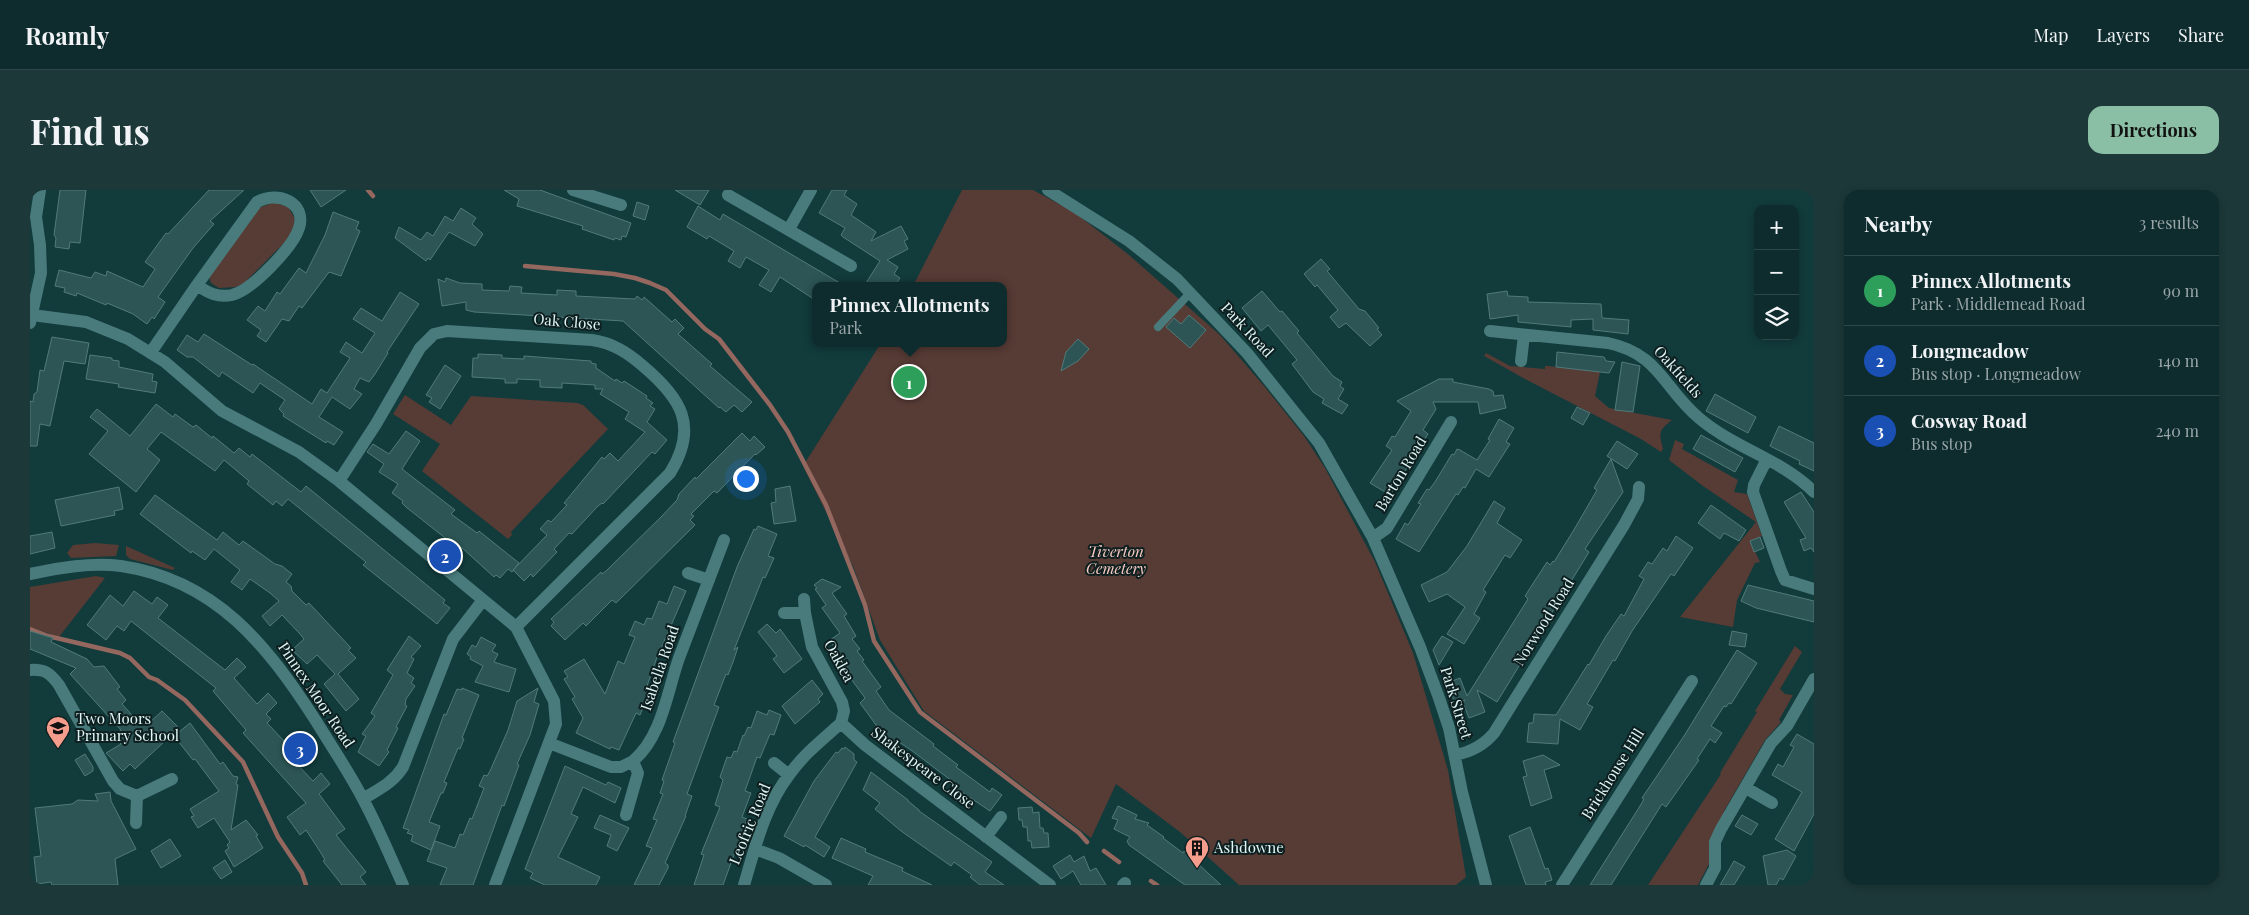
<!DOCTYPE html>
<html lang="en">
<head>
<meta charset="utf-8">
<style>
  :root { --surface:#0e2c2d; --page:#1c3839; --text:#f1f3f6; --muted:#9ba7aa; --line:#2e4849; --accent:#8abfa5 }
  body { margin:0; font-family:"Playfair Display",serif; background:var(--page); color:var(--text) }
  .controls { position:absolute; right:15px; top:15px; display:grid; overflow:hidden; border-radius:10px; box-shadow:0 2px 8px #0003 }
  .controls button { width:45px; height:45px; display:grid; place-items:center; padding:0; border:0; border-bottom:1px solid var(--line); background:var(--surface); color:var(--text); font:25px sans-serif }
  .you { position:absolute; left:715px; top:288px; width:18px; height:18px; margin:-12px; border:4px solid #fff; border-radius:50%; background:#1a73e8; box-shadow:0 0 0 8px #1a73e833 }
  .badge { display:grid; place-items:center; width:32px; height:32px; border-radius:50%; background:var(--accent); color:#fff; font-size:16px; font-weight:700 }
  .pin { position:absolute; translate:-50% -50%; border:2px solid #fff; box-shadow:0 1px 5px #0006 }
  .popup { position:absolute; left:782px; top:92px; width:195px; height:65px; box-sizing:border-box; display:grid; place-content:center; border-radius:10px; background:var(--surface); filter:drop-shadow(0 1px 4px #0005); font-size:16px; white-space:nowrap; color:var(--muted) }
  .popup b { font-size:19px; color:var(--text) }
  .popup::after { content:''; position:absolute; left:50%; top:100%; margin-left:-10px; border:10px solid transparent; border-top-color:var(--surface) }
  .list { margin:0; padding:0; list-style:none }
  h2 { display:flex; justify-content:space-between; align-items:center; height:65px; margin:0; padding:0 20px; font-size:21px }
  h2 small { font-size:16px; font-weight:400; color:var(--muted) }
  .list li { display:grid; grid-template-columns:32px 1fr auto; gap:15px; align-items:center; box-sizing:border-box; height:70px; padding:0 20px; border-top:1px solid var(--line) }
  .list b { display:block; font-size:19px; white-space:nowrap }
  .list p { margin:0; font-size:16px; white-space:nowrap; color:var(--muted) }
  .list em { font-size:16px; font-style:normal; color:var(--muted) }
  .icon { flex:none; width:28px; height:28px; fill:none; stroke:currentColor; stroke-width:2; stroke-linecap:round; stroke-linejoin:round }
  .map { position:relative; flex:none; width:1784px; height:695px; overflow:hidden; border-radius:15px }
  header { display:flex; align-items:center; gap:30px; box-sizing:border-box; height:70px; padding:0 25px; background:var(--surface); border-bottom:1px solid var(--line) }
  header strong { font-size:24px }
  nav { display:flex; gap:28px; margin-inline-start:auto; font-size:18px }
  .intro { display:flex; align-items:center; justify-content:space-between; box-sizing:border-box; height:120px; padding:0 30px }
  h1 { margin:0; font-size:35px }
  .button { padding:12px 22px; border-radius:15px; background:var(--accent); color:#111; font-size:18px; font-weight:700 }
  main { display:flex; gap:30px; padding:0 30px }
  aside { flex:1; background:var(--surface); border-radius:15px; box-shadow:0 2px 8px #0003 }
  .map>svg:first-child { display:block }
  .green { fill:#573b35 }
  .lines { fill:none; stroke-linecap:round; stroke-linejoin:round }
  .stream { stroke:#94675f; stroke-width:4.5 }
  .building { fill:#2d5555; stroke:#517a7a }
  .service { stroke:#497b7c; stroke-width:8 }
  .minor { stroke:#497b7c; stroke-width:12 }
  .labels { text-anchor:middle; stroke-width:4; stroke-linejoin:round; paint-order:stroke }
  .street-label { font-size:15px; fill:#e1f7f7; stroke:#0e1f20 }
  .park-label { font-size:15px; font-style:italic; fill:#faccc3; stroke:#0e1f20 }
  .poi-label { font-size:15px; fill:#e1f7f7; stroke:#0e1f20; text-anchor:start }
</style>
</head>
<body>
<header>
<strong>Roamly</strong>
<nav><a>Map</a><a>Layers</a><a>Share</a></nav>
</header>
<div class="intro"><h1>Find us</h1><a class="button">Directions</a></div>
<main>
<div class="map">
<svg width="1784" height="695" viewBox="0 0 1784 695">
  <rect width="100%" height="100%" fill="#123b3c"/>
  <path class="green" d="M932 0H1003L1044 22 1099 65 1190 145 1234 196 1274 246 1295 278 1345 372 1383 463 1418 580 1436 687 1426 695H1209L1150 642 1086 594 1061 648 894 521 850 450 823 376 773 276 851 153H973V96H883Z
    M244 12 258 17 264 27 266 35 260 47 214 93 206 97 189 98 181 93 179 86 229 18Z
    M1456 163 1480 176 1515 179V176H1518L1570 182 1565 206 1579 218 1642 230C1628 241 1629 242 1633 259L1631 262 1611 249 1495 189 1454 166Z
    M375 205 421 235 441 206 547 213 553 215 578 239 481 342 482 345 478 349 392 281 410 254 363 224Z
    M1645 250 1654 254 1652 259 1708 290 1704 302 1717 304 1732 346 1720 351 1730 372 1725 373 1707 410 1703 437 1650 427 1726 332 1673 296 1639 270Z
    M65 353 89 355 86 366 41 368 37 363 43 355Z
    M96 356 145 378 143 380 100 369 96 365Z
    M66 386 75 388 29 447 0 437V397Z
    M1765 456 1772 462 1750 499 1755 504 1763 505 1749 530 1751 532 1735 550 1694 621 1679 674 1668 695H1618L1691 584 1690 583 1727 522 1725 521Z"/>
  <g class="lines">
    <path class="stream" d="M338 0 343 6
      M495 76 584 84 605 88 620 93 636 100 675 139 689 149 740 215 758 242 796 315 835 415 844 451 890 522 1049 643 1057 652
      M0 439 18 446 90 463 100 468 119 487 127 490 155 510 213 572 248 647 272 683 276 695
      M1074 661 1089 672
      M1121 691 1127 695"/>
  </g>
  <path class="building" d="M30 0H56L50 53 40 52 39 59 25 57 26 48 24 45Z
    M179 0H214L180 31 184 34 163 58 128 107 135 112 124 129 122 127 117 134 103 124 77 113 76 115 47 103 46 106 34 102 35 98 25 96 29 80 61 88 65 82 76 86 77 81 113 97 125 79 115 72 136 43 138 44Z
    M280 0H316L291 17Z
    M474 0H510L601 33 596 47 592 46 591 50 585 48 584 50 552 39 553 36 487 16 489 9Z
    M645 0H679L670 15Z
    M802 0H817L814 5 827 14 821 25 846 42 841 51 871 36 878 49 874 51 878 59 857 70 868 77 864 84 870 88 865 96H834L850 71 813 47 811 45 815 38 789 23Z
    M607 12 619 16 615 30 603 26Z
    M668 16 690 30 693 24 815 96H785V110L750 87 741 102 729 95 739 80 716 67 710 78 698 71 704 61 679 46 677 49 657 37Z
    M431 18 446 28 442 34 453 44 445 56 419 42 400 70 398 68 396 71 365 48 369 37 391 50 397 42 403 46 415 26 423 31Z
    M303 22 329 32 326 39 330 41 311 86 299 82 272 118 269 116 259 131 252 129 236 152 227 146 231 140 217 130 228 116 235 121 247 102 250 104 269 78 276 83 295 45Z
    M1291 69 1300 79 1297 81 1329 119 1335 121 1349 138 1347 139 1352 145 1340 156 1316 133 1309 138 1300 127 1308 120 1287 95 1285 97 1274 84Z
    M416 88 430 93 452 94V100L479 101 480 96 492 97 491 103 527 105V100L546 101V106L605 109 607 106 612 110 614 107 642 132 645 129 654 138 648 144 682 174 680 176 722 212 712 222 704 215 696 222 690 217 689 218 593 131 444 122 436 120V112L412 116 408 89 415 92Z
    M1232 101 1250 122 1252 121 1269 141 1267 143 1303 186 1312 192 1310 196 1314 199 1308 209 1318 215 1312 224 1292 213 1294 209 1283 202 1262 174 1267 170 1238 135 1231 141 1212 118Z
    M1477 101 1478 106 1498 107V112L1571 114 1572 128 1599 130 1598 144 1563 140V129L1541 130V137L1488 132V125L1460 129 1457 104Z
    M370 102 389 114 357 162 358 163 345 184 339 192 330 188 324 199 332 204 320 219 302 207 289 227 313 242 304 255 297 251 296 253 253 226 254 224 249 219 255 210 230 193 223 203 192 182 189 187 163 167H157L147 160 157 145 168 152 174 144 222 175 223 174 282 214 291 199 297 203 320 168 310 162 316 152 332 163 345 143 323 129 331 118 352 131Z
    M1159 125 1176 140 1160 158 1136 137 1144 128 1151 134Z
    M22 147 59 153 55 174 34 171 20 236 10 234 7 256H0V211L3 212 4 204 7 202 10 180 14 181Z
    M1048 149 1059 159 1048 171 1031 181 1036 162Z
    M1527 162 1574 167 1576 171 1585 172 1579 183 1526 177Z
    M448 164 472 165V168L494 169V166L561 171V173L566 174V178L585 191 586 189 592 193 594 191 617 206 616 208 623 213 620 216 625 219 617 232 637 250 625 264 622 262 573 314 572 313 568 316 542 344 539 343 524 359 527 362 503 387 501 384 494 391 483 380 517 345 510 339 518 330 521 332 537 315 534 313 572 267 574 269 580 263 588 271 615 242 595 229 599 222 570 204 573 199H565V195L532 193V198L510 197V190L487 189V193H475V189L442 187 443 168H448Z
    M60 165 82 168V170L89 171V177L123 184 122 191 127 192 125 203 88 197 89 194 56 189Z
    M1592 172 1610 176 1603 222 1585 220Z
    M415 175 431 186 410 219 399 212 402 208 396 205Z
    M1409 189H1423V192L1459 199 1463 201 1464 206 1473 205 1476 218 1450 224 1448 212H1403L1406 219 1393 240 1398 244 1360 305 1340 293 1362 260 1356 256 1362 246 1365 247 1381 221 1367 211Z
    M1685 204 1726 227 1718 243 1676 221Z
    M126 214 143 227 145 224 163 237 166 235 182 248 183 246 204 263 209 258 220 267 222 264 271 302 276 296 415 410 413 413 420 418 407 434 333 375 336 372 258 309 252 316 246 311 243 315 217 294 219 291 194 270 185 281 131 242 117 259 130 270 106 302 59 264 78 241 60 227 67 219 100 246Z
    M1547 217 1560 223 1553 235 1541 228Z
    M1469 229 1484 238 1476 252 1480 254 1459 287 1446 279 1435 298 1433 297 1428 305 1426 304 1389 362 1366 349 1375 333 1378 335 1391 314 1388 313 1397 299 1399 300 1405 292 1422 264 1424 265 1427 259 1430 260 1447 270 1460 250 1458 249Z
    M1749 236 1784 253V281L1769 274 1770 271 1740 256Z
    M376 241 390 251 372 279 425 320 421 324 447 343 449 341 489 373 482 382 478 379 470 388 466 385 464 387 431 357 429 359 376 317 372 313 373 311 362 303 368 294 349 282 354 274 337 262 343 254 359 264Z
    M712 243 720 251 724 246 735 257 726 265 725 264 687 303 684 301 661 324 664 326 660 330 665 335 586 413 582 410 556 436 553 433 535 450 521 436 524 432 521 429 571 382 572 384 576 381 632 326 647 310 649 304 665 287 666 289Z
    M1671 245 1713 268 1705 282 1663 259Z
    M1587 251 1608 264 1597 279 1577 266Z
    M1581 269 1593 302 1555 359 1559 362 1467 512 1447 500 1455 522 1439 528 1433 513 1435 510 1425 513 1417 493 1430 488 1437 506 1498 409 1495 406 1517 372 1520 375 1523 371 1524 372 1545 338 1567 300 1564 298Z
    M760 296 766 331 744 334 741 313 746 312 745 299Z
    M89 297 93 319 84 321 85 325 31 336 25 310Z
    M1771 302 1784 322V362L1781 358 1774 361 1770 350 1776 348 1754 312Z
    M125 305 187 350 193 342 209 355 213 351 245 374 252 376 262 384 256 392 261 396 262 401 276 415 279 413 321 458 318 460 326 468 308 484 329 509 316 521 294 494 305 484 287 465 277 474 262 460 274 449 270 444 252 425 240 436 232 426 249 411 240 403 220 389 212 400 201 392 210 380 184 359 175 370 162 361 161 363 110 324Z
    M1464 311 1475 318 1467 333 1492 350 1480 368 1475 365 1453 400 1456 402 1444 424 1450 428 1434 454 1417 444 1435 417 1417 404 1399 412 1391 395 1417 382 1437 356Z
    M1681 315 1716 340 1709 351 1694 343 1690 349 1668 333Z
    M728 336 747 344 738 366 744 368 735 388 733 387 704 460 708 457 703 472 698 485 696 484 684 515 689 517 657 604 662 606 655 626H656L635 673 638 675V678L629 695H604L622 658 616 656 627 630 623 629 633 604 630 603 634 591 632 590 645 553 643 552 707 377 724 339 726 340Z
    M22 342 25 358 0 364V346Z
    M1646 346 1663 358 1644 386 1641 384 1602 441 1585 471 1583 470 1557 514 1563 517 1550 540 1530 529 1528 554 1497 552 1499 533H1503L1504 524 1526 525 1558 474 1559 475 1576 446 1591 424 1594 426 1614 389 1609 386 1618 372 1622 374 1633 358 1637 361Z
    M1730 347 1734 358 1724 362 1720 351Z
    M792 389 811 397 802 403 817 424 814 426 826 446 822 449 830 459 827 461 834 470 832 471 851 497 846 501 859 520 904 554 903 556 928 575 926 577 960 602 962 598 972 605 960 621 920 594 922 591 881 560 866 550 864 552 853 545 841 528 830 513 835 508 816 482 819 480 801 452 800 450 810 443 792 418 796 415 785 399 787 398 784 395Z
    M1718 395 1784 411V432L1726 418 1711 411Z
    M644 396 656 401 626 470 617 496 621 497 610 525 606 523 589 560 581 557 580 559 546 543 553 528 542 509 545 507 534 489 538 487 534 481 554 469 575 504 588 471 594 474 605 447 599 445 605 431 614 435 617 428 622 429 629 411 637 414Z
    M104 401 122 414 127 407 138 415 128 428 195 480 207 468 216 477 204 488 227 514 238 503 247 513 236 524 241 529 237 533 255 552 266 542 275 552 263 563 268 568 264 571 283 591 291 583 300 594 289 604 315 639 306 645 336 682 330 687 336 695H312L293 671 295 670 291 663 276 640 270 645 257 627 276 613 213 543 216 540 183 501 186 498 101 431 94 441 87 436 76 450 57 435 80 405 93 416Z
    M737 434 746 443 750 439 772 469 754 483 743 469 747 466 728 442Z
    M0 441 23 448 21 452 57 469 64 477 74 476 90 497 87 499 96 510 92 514 111 535 116 531 118 534 132 521 149 538 105 579 100 574 93 581 76 563 91 554 84 546 91 540 40 484 46 478 0 459Z
    M1702 441 1717 444 1715 457 1699 455Z
    M379 446 391 456 381 467 384 469 377 483 384 488 381 493 385 496 376 509 375 515 377 516 366 537 368 538 357 560 359 562 349 576 328 562 336 546 332 544 345 526 341 523 363 485 357 480Z
    M1412 446 1423 452 1409 475 1403 460Z
    M451 447 466 455 462 461 468 464 464 472 486 479 479 502 445 492 453 476 440 469 441 467 437 464 442 455 446 457Z
    M1707 460 1727 473 1701 514 1699 513 1696 517 1694 516 1681 536 1692 543 1685 553 1680 549 1667 569 1669 570 1636 617 1632 614 1581 695H1560L1610 616 1614 609 1612 608 1654 546Z
    M782 490 793 504 788 509 790 512 765 534 752 516Z
    M432 498 449 505 432 548 434 549 430 559 428 558 414 592 417 593 413 603H411L399 632 410 636 401 660 381 651 383 645 377 643 379 640 373 638 414 524 416 525 427 499 432 500Z
    M508 498 504 512 509 514 500 545 487 574 489 575 474 616 472 615 443 695H410L417 678 397 671 405 651 425 658 430 644 433 645 440 628 442 629 454 598 449 596 454 585 457 586 460 581 478 540 487 511Z
    M739 520 751 525 744 545 740 544 730 568 727 567 715 601 721 603 712 627 717 629 693 695H664L674 665 671 664 690 617 685 615 693 590 690 587 697 567 701 568 704 561 707 562 713 545 714 546 718 537 721 538 727 521 737 525Z
    M160 533 190 574 193 572 203 586 208 587 206 594 208 595 201 640 216 630 228 645 226 646 233 658 204 677 195 661 199 658 197 655 200 652 184 628 168 638 161 627 164 626 160 619 189 601 165 569 163 570 144 546Z
    M1767 544 1784 554V624L1764 661 1745 649 1772 602 1742 585 1748 574 1753 577 1764 557 1760 555Z
    M815 557 824 564V570L827 572 785 647 800 657 794 667 775 655 774 657 754 646 784 591 806 562 808 563 812 558 814 559Z
    M55 564 63 577V581L55 586 45 570Z
    M1513 565 1530 575 1514 580 1522 608 1501 616 1493 587 1497 586 1493 571Z
    M535 576 576 595 578 592 591 598 585 613 553 597 541 624 548 627 528 667 570 687 566 695H515L500 688 503 683 495 679Z
    M841 582 878 610V611L889 620V621L962 672 955 682 974 695H950L940 687 942 685 924 672 921 676 871 641 845 619 850 613 833 600Z
    M80 602 81 611 106 659 85 669 88 695H22L21 692 7 694 4 667 11 666 5 618 42 614 48 610 68 611 65 604Z
    M1088 616 1107 625 1105 629 1119 633 1117 635 1134 647 1133 648 1153 663 1154 661 1191 695H1155L1099 655 1097 651 1100 647 1084 639 1088 630 1082 628Z
    M1002 617 1003 623 1009 622 1010 638H1013L1014 643H1018L1019 657 1002 658 1001 651H998L997 637H993L992 630H989L988 618Z
    M570 625 599 638 587 661 577 656 581 645 564 638Z
    M1712 625 1728 634 1721 645 1705 636Z
    M1500 637 1515 679 1518 678 1522 690 1515 692 1516 695H1496L1479 646Z
    M811 648 836 659 835 662 873 678 872 681 902 695H838L843 686 802 668Z
    M140 649 151 666 131 678 121 661Z
    M1757 660 1766 666 1759 679 1753 690 1750 688 1746 695H1738L1733 666Z
    M1040 665 1044 672 1054 666 1060 681 1066 678 1076 695H1051L1043 681 1031 689 1023 676Z
    M195 670 202 682 191 689 183 678Z
    M1704 671 1715 677 1704 695H1690Z"/>
  <g class="lines">
    <path class="service" d="M1128 137 1160 103"/>
    <path class="minor" d="M543 0 591 15
      M1018 0 1099 51 1147 89 1217 163 1289 253 1343 348 1390 457 1409 508 1419 538 1432 602 1456 695
      M698 5 821 76
      M759 39 781 0
      M2 125 56 132 98 149 135 172 192 221 269 262 309 291 486 437 524 511 526 534 465 695
      M0 133 11 83 10 55 6 27 10 0
      M1460 141 1578 153C1630 164 1633 198 1669 228 1704 258 1751 269 1784 302
      M121 162 167 95 227 12C248 0 277 13 269 38 263 57 222 100 202 105 188 108 178 103 167 95
      M1491 171 1494 145
      M1737 269 1724 295 1723 302 1751 381 1755 390 1784 399
      M309 291 346 234 390 158 404 144 417 141 562 150C583 153 598 163 613 176 651 208 669 236 640 283L486 437
      M1343 348 1357 338 1421 232
      M658 383 679 390
      M0 384C29 378 61 372 91 376 186 390 237 455 286 531 302 557 319 582 333 609 348 637 360 666 373 695
      M774 409 775 423 782 457 812 512 814 521 811 533
      M754 423H775
      M0 480C15 479 20 483 29 495L83 591 90 599 107 606 106 633
      M811 533 835 555 1020 695
      M519 553 581 577H591L603 571
      M1425 565C1441 562 1454 555 1464 543L1594 335 1608 309 1609 297
      M744 573 759 585
      M1716 598 1742 613
      M107 606 142 589
      M333 609C349 599 363 593 373 577L423 449 453 410
      M596 625 608 583 603 571C632 547 637 502 649 468 664 429 679 389 694 350
      M956 647 971 627
      M725 659 749 668 796 695
      M714 695C725 658 735 616 759 585 773 565 793 549 811 533
      M1093 695 1095 693
      M1532 695 1662 491
      M1676 695 1685 678V652L1691 639 1741 553 1757 536 1784 489"/>
  </g>
  <defs>
    <g id="school-pin" transform="scale(1.25)"><path d="M0 17L-7.5 6A9.5 9.5 0 1 1 7.5 6Z" fill="#f49d8c" stroke="#0e1f20"/><path d="M0-5L7-2L0 1L-7-2ZM-4 1L0 2.5L4 1V4Q0 6-4 4Z" fill="#111"/></g>
    <g id="building-pin" transform="scale(1.25)"><path d="M0 17L-7.5 6A9.5 9.5 0 1 1 7.5 6Z" fill="#f49d8c" stroke="#0e1f20"/><path d="M-4-6H4V6H1V3H-1V6H-4ZM-2.5-4.3h1.7v1.8h-1.7ZM.8-4.3h1.7v1.8H.8ZM-2.5-1h1.7V.8h-1.7ZM.8-1h1.7V.8H.8Z" fill="#111"/></g>
  </defs>
  <g fill-rule="evenodd">
    <use href="#school-pin" x="28" y="538"/>
    <use href="#building-pin" x="1167" y="658"/>
  </g>
  <g class="labels">
    <g class="street-label">
      <text transform="translate(537 132) rotate(5)" y="5">Oak Close</text>
      <text transform="translate(1217 140) rotate(47)" y="5">Park Road</text>
      <text transform="translate(1648 182) rotate(48)" y="5">Oakfields</text>
      <text transform="translate(1371 284) rotate(-59)" y="5">Barton Road</text>
      <text transform="translate(1514 432) rotate(-58)" y="5">Norwood Road</text>
      <text transform="translate(809 471) rotate(61)" y="5">Oaklea</text>
      <text transform="translate(630 478) rotate(-71)" y="5">Isabella Road</text>
      <text transform="translate(286 505) rotate(56)" y="5">Pinnex Moor Road</text>
      <text transform="translate(1426 513) rotate(73)" y="5">Park Street</text>
      <text transform="translate(893 578) rotate(37)" y="5">Shakespeare Close</text>
      <text transform="translate(1583 584) rotate(-58)" y="5">Brickhouse Hill</text>
      <text transform="translate(720 634) rotate(-68)" y="5">Leofric Road</text>
    </g>
    <g class="park-label">
      <text x="1086" y="367">Tiverton<tspan x="1086" dy="17">Cemetery</tspan></text>
    </g>
    <g class="poi-label">
      <text x="46" y="534">Two Moors<tspan x="46" dy="17">Primary School</tspan></text>
      <text x="1184" y="663">Ashdowne</text>
    </g>
  </g>
</svg>
<div class="controls">
<button>+</button>
<button>−</button>
<button><svg class="icon" aria-label="layers" viewBox="0 0 24 24"><path d="M12 4l9 5-9 5-9-5zM3 14l9 5 9-5"/></svg></button>
</div>
<div class="you"></div>
<div class="pin badge" style="left:879px;top:192px;background:#2e9e5b">1</div>
<div class="popup"><b>Pinnex Allotments</b>Park</div>
<div class="pin badge" style="left:415px;top:366px;background:#1a4fb4">2</div>
<div class="pin badge" style="left:270px;top:559px;background:#1a4fb4">3</div>
</div>
<aside>
<h2>Nearby<small>3 results</small></h2>
<ul class="list">
<li><span class="badge" style="background:#2e9e5b">1</span><div><b>Pinnex Allotments</b><p>Park · Middlemead Road</p></div><em>90 m</em></li>
<li><span class="badge" style="background:#1a4fb4">2</span><div><b>Longmeadow</b><p>Bus stop · Longmeadow</p></div><em>140 m</em></li>
<li><span class="badge" style="background:#1a4fb4">3</span><div><b>Cosway Road</b><p>Bus stop</p></div><em>240 m</em></li>
</ul>
</aside>
</main>
</body>
</html>
